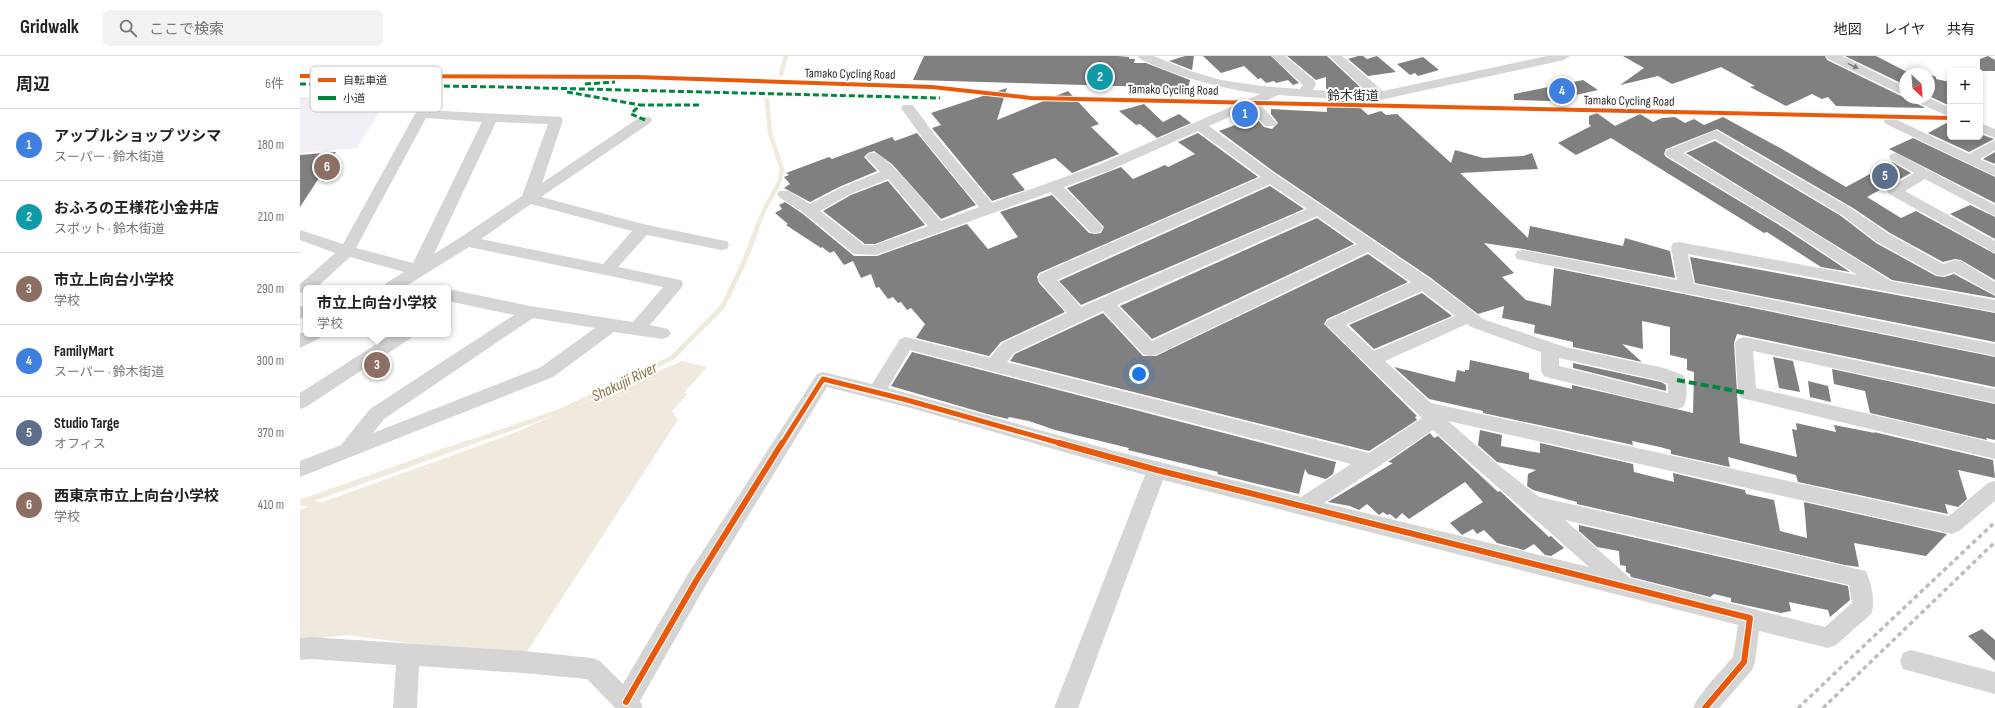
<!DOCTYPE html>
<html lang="ja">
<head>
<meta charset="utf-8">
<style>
  :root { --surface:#fff; --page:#f2f2f2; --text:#222; --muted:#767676; --line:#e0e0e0; --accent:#797979 }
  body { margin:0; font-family:"Sofia Sans Condensed","Noto Sans JP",sans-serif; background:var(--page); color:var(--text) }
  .controls { position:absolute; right:12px; top:12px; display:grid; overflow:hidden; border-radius:6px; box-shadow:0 2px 6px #0003 }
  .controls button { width:36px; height:36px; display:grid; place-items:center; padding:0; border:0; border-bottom:1px solid var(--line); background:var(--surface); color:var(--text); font:20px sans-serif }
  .compass { position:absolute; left:1599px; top:12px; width:36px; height:36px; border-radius:50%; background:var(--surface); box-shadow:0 2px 6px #0003; rotate:154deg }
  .you { position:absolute; left:839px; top:318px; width:14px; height:14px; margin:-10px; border:3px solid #fff; border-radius:50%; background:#1a73e8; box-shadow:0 0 0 6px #1a73e833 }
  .badge { display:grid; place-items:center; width:26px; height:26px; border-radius:50%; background:var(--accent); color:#fff; font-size:13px; font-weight:700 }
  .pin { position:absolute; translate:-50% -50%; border:2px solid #fff; box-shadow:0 1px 4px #0006 }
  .popup { position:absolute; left:3px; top:229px; width:148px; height:52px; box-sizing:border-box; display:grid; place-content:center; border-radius:6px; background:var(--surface); filter:drop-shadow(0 1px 3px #0005); font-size:13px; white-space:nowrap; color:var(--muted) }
  .popup b { font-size:15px; color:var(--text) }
  .popup::after { content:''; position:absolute; left:50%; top:100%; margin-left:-8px; border:8px solid transparent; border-top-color:var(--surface) }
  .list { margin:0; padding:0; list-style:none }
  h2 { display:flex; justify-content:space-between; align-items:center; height:52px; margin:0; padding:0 16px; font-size:17px }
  h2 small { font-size:13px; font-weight:400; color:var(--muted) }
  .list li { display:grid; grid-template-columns:26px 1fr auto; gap:12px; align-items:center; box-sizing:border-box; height:72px; padding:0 16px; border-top:1px solid var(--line) }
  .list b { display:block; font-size:15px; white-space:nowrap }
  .list p { margin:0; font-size:13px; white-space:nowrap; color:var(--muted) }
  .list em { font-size:13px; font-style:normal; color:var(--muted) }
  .icon { flex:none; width:22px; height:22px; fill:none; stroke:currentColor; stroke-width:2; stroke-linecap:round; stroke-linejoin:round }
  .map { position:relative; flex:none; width:1695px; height:652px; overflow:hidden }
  header { display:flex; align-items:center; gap:24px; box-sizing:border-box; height:56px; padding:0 20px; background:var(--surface); border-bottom:1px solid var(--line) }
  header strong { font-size:19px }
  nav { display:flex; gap:22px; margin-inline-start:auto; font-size:14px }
  .search { width:280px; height:36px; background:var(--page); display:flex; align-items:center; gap:10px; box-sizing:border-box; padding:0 14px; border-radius:6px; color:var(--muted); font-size:15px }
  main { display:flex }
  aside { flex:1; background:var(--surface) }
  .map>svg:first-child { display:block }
  .green { fill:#f2eef5 }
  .water { fill:#f0e9dd }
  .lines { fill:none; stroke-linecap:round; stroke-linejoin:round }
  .stream-far2 { stroke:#f0e9dd; stroke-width:4.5 }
  .stream-far1 { stroke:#f0e9dd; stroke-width:5 }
  .stream { stroke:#f0e9dd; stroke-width:6 }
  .building { fill:#808080 }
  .minor { fill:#d5d5d5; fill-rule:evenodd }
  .rail { stroke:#bdbdbd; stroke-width:3.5; stroke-dasharray:4.5 3.5; stroke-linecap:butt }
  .quiet-far1 { stroke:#00873e; stroke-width:3; stroke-dasharray:6 3; stroke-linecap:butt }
  .quiet { stroke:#00873e; stroke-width:4; stroke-dasharray:8 4; stroke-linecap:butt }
  .cycleway-far2-casing { stroke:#fff; stroke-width:6 }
  .cycleway-far1-casing { stroke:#fff; stroke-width:8 }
  .cycleway-casing { stroke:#fff; stroke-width:8 }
  .cycleway-far2 { stroke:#e8590c; stroke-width:4 }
  .cycleway-far1 { stroke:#e8590c; stroke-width:5 }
  .cycleway { stroke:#e8590c; stroke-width:6 }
  .oneway { fill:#7b7b7b }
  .labels { text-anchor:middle; stroke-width:4; stroke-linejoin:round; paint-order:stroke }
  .far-street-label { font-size:13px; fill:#313131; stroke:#fff }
  .water-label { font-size:16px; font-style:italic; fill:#8d7044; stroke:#fff }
  .key { fill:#fff; stroke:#c1c1c1; stroke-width:1 }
  .key-label { font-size:11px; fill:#313131 }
</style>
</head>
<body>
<header>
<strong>Gridwalk</strong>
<div class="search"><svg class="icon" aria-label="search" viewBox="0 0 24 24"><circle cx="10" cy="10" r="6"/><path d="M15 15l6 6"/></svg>ここで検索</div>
<nav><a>地図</a><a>レイヤ</a><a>共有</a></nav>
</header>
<main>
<aside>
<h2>周辺<small>6件</small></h2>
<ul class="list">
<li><span class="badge" style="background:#3f7fe0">1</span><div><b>アップルショップ ツシマ</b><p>スーパー · 鈴木街道</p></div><em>180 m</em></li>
<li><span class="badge" style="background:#0f9aa8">2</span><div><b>おふろの王様花小金井店</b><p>スポット · 鈴木街道</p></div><em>210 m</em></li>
<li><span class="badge" style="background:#8d6e63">3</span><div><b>市立上向台小学校</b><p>学校</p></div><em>290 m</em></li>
<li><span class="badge" style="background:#3f7fe0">4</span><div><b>FamilyMart</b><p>スーパー · 鈴木街道</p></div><em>300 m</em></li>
<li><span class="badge" style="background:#5c6f8a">5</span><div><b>Studio Targe</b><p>オフィス</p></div><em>370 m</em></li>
<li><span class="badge" style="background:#8d6e63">6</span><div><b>西東京市立上向台小学校</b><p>学校</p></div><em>410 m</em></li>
</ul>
</aside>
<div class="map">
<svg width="1695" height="652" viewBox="0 0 1695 652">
  <rect width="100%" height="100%" fill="#fff"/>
  <path class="green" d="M0 41H72L64 56 81 54 57 92 0 97Z"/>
  <path class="water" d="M382 305 407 311 384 337 388 338 372 355 378 364 223 602 47 579 0 584V454L209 379Z"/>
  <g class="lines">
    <path class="stream-far2" d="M481 18 486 0
      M456 174 464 154 480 125 482 113 470 77 467 44"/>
    <path class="stream-far1" d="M166 388 263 354 372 302 423 250 444 206 457 173"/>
    <path class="stream" d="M0 447 168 387
      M1 447 23 449"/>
  </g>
  <path class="building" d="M624 0H818L829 1V3H835L834 7H846L890 24 888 32 613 24Z
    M885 0H894L892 14 869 5Z
    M903 0H971L999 27 993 29 988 24 976 27 974 25 966 27 961 22 958 23 944 10 921 17Z
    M987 0H1027L1060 31 1050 35 1026 33V21L1016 24Z
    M1058 0H1063L1067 3 1077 0 1096 16 1068 20 1048 3Z
    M1323 0H1525L1527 4 1605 42H1611L1613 46 1626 52 1536 50 1528 41 1522 43 1512 38 1486 50 1450 31 1455 30 1421 11 1372 28 1358 20 1320 29 1344 12Z
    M1545 0H1576L1609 17 1618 13 1629 18H1605V29Z
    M1688 0 1695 4V15H1680V3Z
    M1123 1 1139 14 1118 20 1115 17 1110 19 1097 8Z
    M1629 18 1636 21V23L1650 26V50L1629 40Z
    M1283 24 1298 34 1250 45 1214 44V38Z
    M707 32 697 64 768 35 799 68 791 71 819 98 772 117 755 102 712 118 725 134 692 145 632 72 641 69 631 57Z
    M1026 44 1054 46 1068 59 1081 55 1086 59 1097 58 1151 107 1155 94 1183 102 1223 100 1232 97 1238 113 1160 117 1228 182 1230 170 1323 190 1325 182 1370 195 1375 222 1223 193 1184 187 1214 217 1202 221 1226 244 1251 250 1254 212 1695 301V331L1437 278 1434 287 1440 387 1497 401 1492 373 1497 374 1496 367 1536 376 1534 369 1575 377 1574 376 1693 404 1695 422 1658 414 1667 443 1658 451 1645 448 1648 458 1498 426 1496 419 1428 401 1430 411 1371 398V394L1360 391 1332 385 1333 389 1183 357V355L1129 343 1094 311 1155 326 1157 314 1165 316V314H1169L1170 304 1229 317V323L1272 333V329L1393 357 1394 316 1387 314V303L1370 299V271L1342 265 1343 293 1322 288 1342 306 1273 291V286L1234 277 1235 269 1202 262 1204 250 1178 258 1131 222 973 115 919 75 938 68 930 62 949 54 964 71 972 73 978 67 971 58V53L1027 56Z
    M844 48 863 66 879 58 891 67 857 82 840 68 836 69 819 55Z
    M1297 57 1315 70 1340 58 1353 66 1362 62 1375 61 1385 67 1394 63 1404 69 1423 61 1482 93 1546 131 1592 106 1611 117 1567 141 1601 162 1616 155 1695 198V224L1661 204 1655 203 1643 206 1590 177 1553 152 1417 73 1366 93 1364 98 1366 101 1484 172 1550 216 1521 211 1467 176 1464 177 1311 82 1276 99 1258 87 1291 70 1289 68V60Z
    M1650 65V81H1680V78L1694 83 1669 96 1628 77Z
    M617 77 676 149 641 163 592 108 574 95 568 97 564 101 577 115 539 131 510 146 484 132 490 128 484 121 489 119 486 117 529 101 532 103 592 81 595 85Z
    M898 77 958 121 739 217 737 221 739 227 765 256 701 286 689 300 616 282 625 268 611 252 607 254 601 246 598 247 593 241 588 243 579 231 576 232 571 218 561 222 553 205 544 209 534 195 530 197 522 191 521 192 486 169 488 168 475 157 482 153 479 149 485 146 503 158 554 200H577L667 168 688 193 718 181 700 156 752 139 789 177 795 178 801 177 804 171 767 132 821 111 833 123 865 109 868 111 895 98 878 86Z
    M1613 82 1695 121V147L1589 93Z
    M1415 85 1541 160 1576 187 1636 220 1644 221 1654 218 1695 240V242L1592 224 1386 97Z
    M36 96 0 151V99Z
    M1695 96V108L1683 103Z
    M588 125 625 169 575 188H565L523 155 551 139Z
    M970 130 1004 153 781 249 759 225Z
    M1670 149 1695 161V183L1650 158Z
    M1017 162 1054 188 852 283 820 250Z
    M1068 198 1108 226 1027 263 1024 268 1117 360 1115 361 1117 364 1069 395 710 305 715 298 803 257 843 300H856Z
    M1390 201 1695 257V286L1395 227Z
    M1122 237 1152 260 1074 293 1049 269Z
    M612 296 1036 406 1033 418 1026 423 1008 418 1005 413 999 438 917 418 918 416 828 394 829 392 755 374 729 365 709 361 708 363 687 358 591 330Z
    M1473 301 1493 305 1500 336 1479 332Z
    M1273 307 1361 326 1366 329V335L1273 312Z
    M1532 313 1695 348V384L1686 382 1687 384 1570 357 1565 335 1534 328Z
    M1508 325 1528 330 1531 346 1510 341Z
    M1180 374 1202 379 1201 390 1240 397V387L1333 408 1334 416 1374 426 1373 417 1445 434 1446 438 1474 444 1480 475 1507 482 1504 446 1647 478 1626 500 1554 487 1559 511 1545 509 1277 448V446L1233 434 1227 430 1228 418 1236 414 1197 406 1178 389Z
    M1130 377 1134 382 1138 380 1198 436 1200 435 1249 481 1251 480 1264 492 1251 500 1245 499 1234 488 1224 494 1197 487 1184 474 1177 478 1173 473 1162 479 1150 467 1183 446 1165 426 1109 463 1102 457 1096 463 1090 458 1087 459 1083 456 1079 459 1067 448 1059 454 1050 450 1028 446 1093 407 1088 406Z
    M1279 469 1548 530 1550 544 1530 561 1528 554 1489 546 1491 555 1481 557 1431 546V542L1414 538 1410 541 1331 521 1330 518 1326 516V510L1320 509 1319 495 1297 491 1279 475Z
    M1682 573 1695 584V605L1668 580Z"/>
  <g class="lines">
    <path class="minor" d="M838 0H854L887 14 921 24 961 30 1000 33 1003 29 972 0H985L1015 25 1016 28 1013 34 1068 37 1029 0H1042L1083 35 1247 0H1270L1264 4 1080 44H1052L978 39 960 48 977 67 975 70H965L949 52 909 70 972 116 1130 223 1183 263 1265 291 1364 312 1383 319C1388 327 1388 343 1383 351L1377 353 1250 322 1244 320 1241 315V296L1171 271 1167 268 1085 305 1131 347 1649 460 1688 427 1695 425V445L1659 475 1652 478 1148 365 1202 412 1239 441 1566 515C1571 527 1576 546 1571 558L1536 589 1528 592 1459 575 1455 606 1452 614 1419 652H1393L1397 644 1409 628 1433 601 1438 569 863 424 778 652H754L845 419 607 351 527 331 404 532 340 645 343 652H315L287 623 223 617 119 610 117 652H93L96 609 11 603 0 604V582L11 581 223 595 292 602 300 605 323 628 388 518 517 318 523 316 572 328 600 283 606 281 690 302 702 287 767 257 740 226 738 222 740 218 961 121 898 75 808 115 764 131 800 168 803 172 800 176 795 177 790 176 751 136 576 199 554 198 504 157 479 141 477 138 479 135H489L510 148 540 132 580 116 566 101 568 98C571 97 574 96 577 98 591 104 629 151 641 165L679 151 624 84 601 52 603 49H613L634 78 692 147 798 109 960 38C918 32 879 21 840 3ZM588 123 628 170 575 189H564L520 155 550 138ZM970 128 1007 153 781 251 757 224ZM1017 160 1057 188 852 285 817 249ZM1068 196 1111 226 1028 264 1025 268 1122 362 1069 397 707 306 714 297 803 255 844 299 850 300 856 299ZM1122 235 1155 260 1074 295 1046 269ZM610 294 1051 408 1001 441 815 395 588 332ZM1259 302 1361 325 1368 328V337L1259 310ZM1133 374C1185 421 1238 465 1289 511L1024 447ZM1265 464 1549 529 1552 547 1525 571 1330 522Z
      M1526 0H1542L1605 31V40L1528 3Z
      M1612 42H1629L1650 52V61L1614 45Z
      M122 54 261 61 263 64 242 127 340 61H350L352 64 350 67 241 141 343 168 421 184 427 185 429 189 427 193 421 194 347 179 318 211 381 224 383 228 381 232 350 269 368 273 371 277 368 281 362 283 314 276 253 321 0 421V405L41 389 70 353 214 259 148 245V233L230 250 333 266 363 231 169 191 103 232H83L85 228 104 216 50 201 16 232H6V238L0 236V228L35 197 0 184V174L43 188 115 58 117 55ZM126 62 182 66 113 207 56 192ZM196 66 248 68 222 140 161 181 134 198ZM231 148 332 175 303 208 181 183ZM233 262 295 272 241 311 73 377 84 363Z
      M1591 61 1669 98 1695 84V94L1680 103 1695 110V120L1586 68 1584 65 1586 62Z
      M1680 67 1695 73V82L1680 76Z
      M1416 74 1552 153 1589 178 1643 208 1655 204 1661 205 1695 226V239L1654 216 1643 220 1637 219 1577 186 1542 159 1415 83 1383 97 1495 165 1591 225 1695 244V256L1388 198 1394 228 1695 288V300L1217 203 1215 199 1217 195 1223 194 1377 224 1371 191 1373 187 1379 186 1557 219 1485 171 1367 100 1365 97 1367 94Z
      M1596 97 1695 149V160L1625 123 1605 135 1695 185V197L1589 138 1587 135 1589 132 1614 117 1591 104 1589 101 1591 98Z
      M0 250 6 251V263L0 262Z
      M6 275V278H23L20 282 0 292V278Z
      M92 278H114L111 282 6 351 0 353V337Z
      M1444 281 1695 333V347L1453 295 1456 332 1695 387V403L1441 342 1438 337 1435 287 1438 283Z
      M1611 594 1695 616V638L1603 613 1600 605 1603 597Z"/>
    <path class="rail" d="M1498 652 1695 466
      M1523 652 1695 486"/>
    <path class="quiet-far1" d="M0 28 204 31 640 42
      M285 28 315 26
      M267 36 340 49
      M345 64 331 58 340 49H401"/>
    <path class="quiet" d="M1377 324 1447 337"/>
    <g class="cycleway-far2-casing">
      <path id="cycleway-far2" d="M0 20 337 21 632 31 731 42 1650 62"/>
    </g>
    <g class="cycleway-far1-casing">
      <path id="cycleway-far1" d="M482 388 523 323 607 344 763 388"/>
    </g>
    <g class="cycleway-casing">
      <path id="cycleway" d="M759 387 857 414 1450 562 1444 606 1405 652
        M326 646 396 525 482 387"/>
    </g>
    <use href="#cycleway-far2" class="cycleway-far2"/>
    <use href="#cycleway-far1" class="cycleway-far1"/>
    <use href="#cycleway" class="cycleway"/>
  </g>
  <defs><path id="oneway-solid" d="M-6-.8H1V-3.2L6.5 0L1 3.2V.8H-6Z"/></defs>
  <use class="oneway" href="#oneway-solid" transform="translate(1553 10) rotate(26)"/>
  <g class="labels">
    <g class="far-street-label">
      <text transform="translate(550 17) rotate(1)" y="5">Tamako Cycling Road</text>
      <text transform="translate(873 33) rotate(1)" y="5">Tamako Cycling Road</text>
      <text x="1053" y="44">鈴木街道</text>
      <text transform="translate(1329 44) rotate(1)" y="5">Tamako Cycling Road</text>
    </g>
    <g class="water-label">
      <text transform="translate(324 325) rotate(-26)" y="6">Shakujii River</text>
    </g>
  </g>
  <rect x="10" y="10" width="132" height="46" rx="6" class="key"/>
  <rect x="18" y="22" width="18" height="4" fill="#e8590c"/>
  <rect x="18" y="40" width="18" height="4" fill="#00873e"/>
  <g class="key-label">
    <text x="43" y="28">自転車道</text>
    <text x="43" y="46">小道</text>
  </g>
</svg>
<div class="controls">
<button>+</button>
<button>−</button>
</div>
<svg class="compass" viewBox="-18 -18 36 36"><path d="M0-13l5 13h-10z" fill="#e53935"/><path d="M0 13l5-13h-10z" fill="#767676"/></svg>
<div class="you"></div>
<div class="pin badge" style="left:945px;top:58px;background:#3f7fe0">1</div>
<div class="pin badge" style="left:800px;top:21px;background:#0f9aa8">2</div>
<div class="pin badge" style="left:77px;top:309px;background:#8d6e63">3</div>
<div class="popup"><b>市立上向台小学校</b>学校</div>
<div class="pin badge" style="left:1262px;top:35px;background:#3f7fe0">4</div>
<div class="pin badge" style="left:1585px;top:120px;background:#5c6f8a">5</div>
<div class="pin badge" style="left:27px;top:111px;background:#8d6e63">6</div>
</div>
</main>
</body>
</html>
